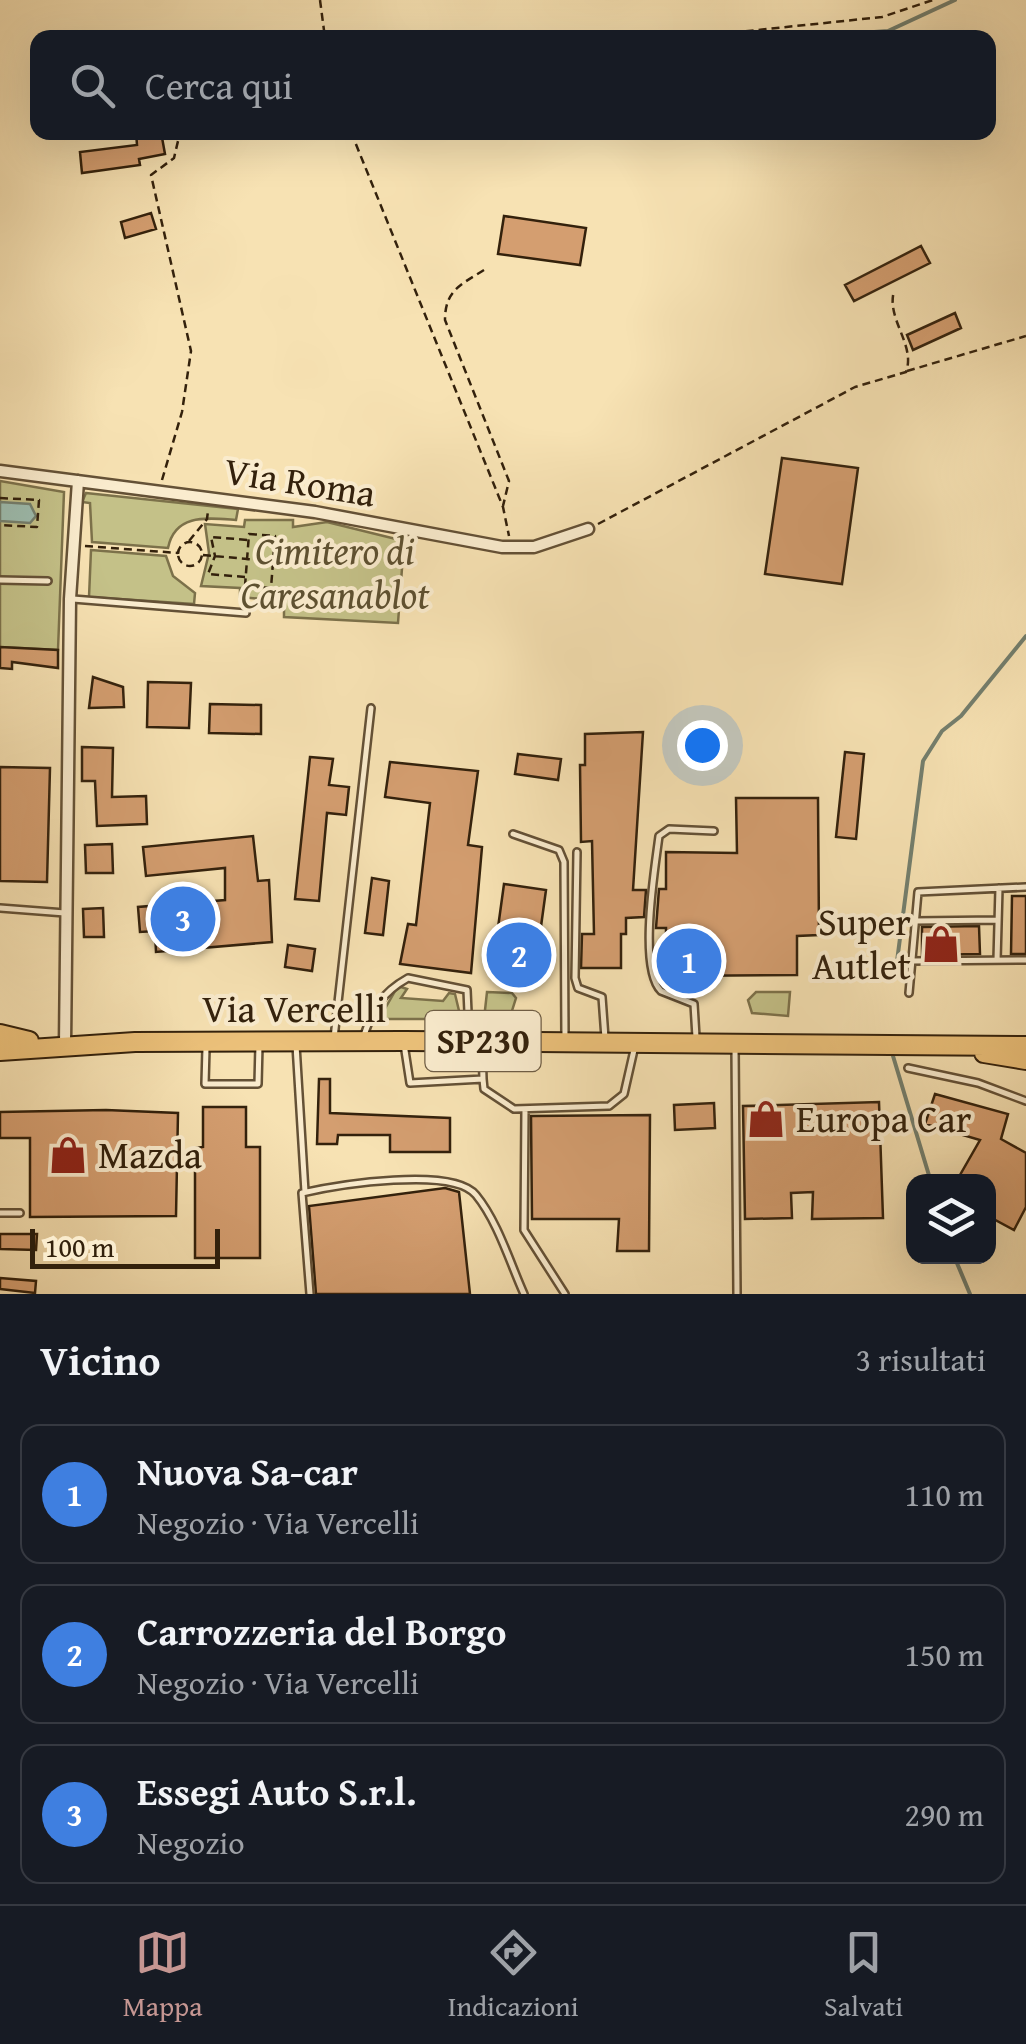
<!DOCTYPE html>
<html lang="it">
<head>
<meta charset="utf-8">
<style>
  :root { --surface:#171b24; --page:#20242c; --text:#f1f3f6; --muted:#9ea1a6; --line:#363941; --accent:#c59692 }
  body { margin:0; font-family:"Gentium Book Plus",serif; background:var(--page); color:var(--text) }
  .controls { position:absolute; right:30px; bottom:30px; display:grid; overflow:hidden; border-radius:20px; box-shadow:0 10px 40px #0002 }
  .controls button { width:90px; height:90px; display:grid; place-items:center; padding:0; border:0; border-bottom:2px solid var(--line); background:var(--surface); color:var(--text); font:50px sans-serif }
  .scale { position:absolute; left:30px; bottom:25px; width:190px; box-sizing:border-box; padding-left:10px; border:5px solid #33210c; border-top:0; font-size:28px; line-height:35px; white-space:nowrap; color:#33210c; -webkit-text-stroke:8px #faecce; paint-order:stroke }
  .you { position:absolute; left:702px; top:745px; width:35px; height:35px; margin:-25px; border:8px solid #fff; border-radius:50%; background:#1a73e8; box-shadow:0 0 0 15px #1a73e833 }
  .badge { display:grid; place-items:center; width:65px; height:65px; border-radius:50%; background:var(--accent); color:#fff; font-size:32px; font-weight:700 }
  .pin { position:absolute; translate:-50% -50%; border:5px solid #fff; box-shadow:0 2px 10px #0006 }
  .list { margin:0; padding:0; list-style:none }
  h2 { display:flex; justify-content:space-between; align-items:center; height:130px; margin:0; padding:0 40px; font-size:42px }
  h2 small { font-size:32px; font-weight:400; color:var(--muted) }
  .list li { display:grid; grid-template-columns:65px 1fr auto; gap:30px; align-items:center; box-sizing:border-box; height:140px; margin:0 20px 20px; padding:0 20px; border:2px solid var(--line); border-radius:20px }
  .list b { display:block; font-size:38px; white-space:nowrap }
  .list p { margin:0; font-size:32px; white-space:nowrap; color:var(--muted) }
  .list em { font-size:32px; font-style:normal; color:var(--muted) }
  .icon { flex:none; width:55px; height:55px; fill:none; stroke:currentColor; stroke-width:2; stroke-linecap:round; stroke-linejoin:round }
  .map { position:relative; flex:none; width:1026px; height:1294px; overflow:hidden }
  .search { position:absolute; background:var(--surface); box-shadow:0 10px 40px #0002; left:30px; right:30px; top:30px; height:110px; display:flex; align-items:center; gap:25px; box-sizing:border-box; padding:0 35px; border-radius:20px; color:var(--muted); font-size:38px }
  .sheet { height:610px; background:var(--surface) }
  nav { display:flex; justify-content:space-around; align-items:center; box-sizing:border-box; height:140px; border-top:2px solid var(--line); background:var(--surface); font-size:28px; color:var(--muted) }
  nav a { display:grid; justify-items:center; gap:5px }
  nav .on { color:var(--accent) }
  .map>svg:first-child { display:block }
  .green { fill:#c4c188; stroke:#7c714a; stroke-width:2.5 }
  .water { fill:#9dbdb0; stroke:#737f6e; stroke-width:2.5 }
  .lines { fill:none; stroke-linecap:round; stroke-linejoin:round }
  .stream { stroke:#737f6e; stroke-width:4 }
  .building { fill:#d49e70; stroke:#33210c; stroke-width:2.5 }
  .service-casing { stroke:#645136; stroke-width:10 }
  .minor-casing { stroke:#645136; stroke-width:15 }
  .primary-casing { stroke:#33210c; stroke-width:22 }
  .path { stroke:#33210c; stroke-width:2.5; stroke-dasharray:8 5; stroke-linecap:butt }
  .service { stroke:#faecce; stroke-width:5 }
  .minor { stroke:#faecce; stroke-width:10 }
  .primary { stroke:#ecc17a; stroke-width:18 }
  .labels { text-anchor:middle; stroke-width:8; stroke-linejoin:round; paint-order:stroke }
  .shield { fill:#faecce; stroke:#6f5e46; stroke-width:2.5 }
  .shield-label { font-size:35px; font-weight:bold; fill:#33210c }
  .street-label { font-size:38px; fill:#33210c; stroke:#faecce }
  .park-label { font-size:38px; font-style:italic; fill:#5e5131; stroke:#faecce }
  .poi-label { font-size:38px; fill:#33210c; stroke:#faecce; text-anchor:start }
</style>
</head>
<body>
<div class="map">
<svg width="1026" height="1294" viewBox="0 0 1026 1294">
  <rect width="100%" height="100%" fill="#f7e2b3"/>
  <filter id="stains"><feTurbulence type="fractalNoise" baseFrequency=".002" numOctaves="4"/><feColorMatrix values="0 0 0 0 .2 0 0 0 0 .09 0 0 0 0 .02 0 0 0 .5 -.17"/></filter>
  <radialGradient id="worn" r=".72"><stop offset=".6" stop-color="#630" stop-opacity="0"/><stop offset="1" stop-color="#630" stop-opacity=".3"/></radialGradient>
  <path class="green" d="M0 481 64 492 58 650 0 647Z
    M86 493 238 509 236 520C208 518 175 513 168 548L92 542 90 503 82 502Z
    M245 520H293V527L327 522 404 541 398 623 284 617V607L264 604 263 599 240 597V588L201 586 209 553 205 524 244 527Z
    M91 550 166 556 173 576 195 593 194 604 89 597Z
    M398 986 407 989 401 998 443 1001 449 993 455 994 460 1015 457 1019H379Z
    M487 992 512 993 516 998 511 1014 522 1016 484 1019Z
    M756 992H790L788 1016 752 1013 748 1000Z"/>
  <path class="water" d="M0 502 30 504 36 516 30 523 0 521Z"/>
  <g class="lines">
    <path class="stream" d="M791 38 888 31 955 0
      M896 969 923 761 942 731 961 716 1026 636
      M893 1056 931 1182
      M954 1256 970 1294"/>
  </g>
  <path class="building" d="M136 132H161L165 154 139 159 140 165 82 173 80 152 137 145Z
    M151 213 156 229 125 238 121 222Z
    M504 216 586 228 580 265 498 254Z
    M921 246 930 263 854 301 845 285Z
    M955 313 961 328 913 350 907 335Z
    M782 458 858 468 842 584 765 574Z
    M0 647 58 650V668L12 662V669L0 668Z
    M93 677 123 687 124 707 89 708Z
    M148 682 191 683 189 728 147 727Z
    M210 704 261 705V734L209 733Z
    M643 732 633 890H646L644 917 626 918V934H621V968H581L582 934H594L592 841 581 842 580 765H585V734Z
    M82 747 113 748 112 797 146 796 147 824 97 826 95 781H82Z
    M845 752 864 754 856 839 836 837Z
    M518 754 561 759 558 780 515 774Z
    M310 757 333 759 329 785 349 787 346 815 327 813 319 901 295 899Z
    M390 762 478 771 468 845 482 847 471 973 400 964 408 924 416 925 430 803 385 797Z
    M0 767 50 768 47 882 0 881Z
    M736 798H818L819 935 797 936V975L666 976V928H656L659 889H666V852L737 853Z
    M253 836 258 881 269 880 272 942 156 952 155 931 140 932 138 907 225 900V868L146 876 143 847Z
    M112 844 113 873H86L85 845Z
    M372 878 389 881 383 935 365 933Z
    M504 884 546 890 535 970 493 964Z
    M1012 896H1026V954H1011Z
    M103 908 104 937H84L83 909Z
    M979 926 980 954 922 955V927Z
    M288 945 315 949 312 971 285 967Z
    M319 1079H330V1113L450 1118V1152H390V1135H338L337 1144H317Z
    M935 1094 1008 1114 1001 1139 1026 1153V1207L1014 1230 988 1216V1182H956L980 1140 925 1124Z
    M879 1102 883 1218 812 1219 813 1192 791 1193 792 1218 745 1219 743 1106Z
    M714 1103 715 1128 675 1130 674 1105Z
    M203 1107H246V1147H260V1258H195V1148L203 1147Z
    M106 1110 178 1113 176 1216 30 1217V1138H0V1112Z
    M650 1115 649 1251H617L619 1219H532L531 1116Z
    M445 1188 459 1192 470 1294H316L309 1206Z
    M0 1234H37L36 1250 0 1249Z
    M0 1278 36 1281 35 1293 0 1289Z"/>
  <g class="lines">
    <g class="service-casing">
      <path id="service" d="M0 580 48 581
        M73 599 246 613
        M513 834 559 850 564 862 565 1038
        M577 852 575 978 578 988 602 997 605 1038
        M0 908 65 913
        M915 921 998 920
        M997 960 999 888
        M911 961 1026 960
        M909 993 918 892 1026 887
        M696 1037 694 1004 661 991C638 968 655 868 659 836L669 829 714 831
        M334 1038 371 708
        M363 1038C373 1009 381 993 408 978L467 990 469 1035
        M404 1044 410 1083 483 1079 482 1048
        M296 1045 305 1192
        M735 1047 737 1294
        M206 1048 205 1084H258L259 1045
        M908 1068 978 1083 1026 1101
        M483 1079 484 1089 514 1109 609 1106 624 1094 634 1050
        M525 1109 524 1230 565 1294
        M0 1213H20
        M310 1294 302 1193C337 1185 453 1166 476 1195 498 1222 510 1263 524 1294"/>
    </g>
    <g class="minor-casing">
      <path id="minor" d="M0 471 315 512 502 547H534L588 529
        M65 1044 70 599 78 481"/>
    </g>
    <g class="primary-casing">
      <path id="primary" d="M0 1034 29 1041
        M0 1051 135 1042 404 1041 1026 1046
        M984 1053 1026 1060"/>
    </g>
    <path class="path" d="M320 0 325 38
      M681 38 882 17 933 0
      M351 132 503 507 509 536
      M484 270C460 285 445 291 445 320L509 481 503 506
      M907 371 1026 336
      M162 480 182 412 191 351 151 175 174 158 178 141
      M0 498 39 500 37 527 0 525
      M598 524 855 387 906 372C916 345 886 319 894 291
      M249 534 275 536 271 588 245 586Z
      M189 541 207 519 208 511
      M178 554a12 12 0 1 1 24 0a12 12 0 1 1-24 0Z
      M85 546 178 553
      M203 555 270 561
      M245 577 208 574 215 556 211 537 248 540"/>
    <use href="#service" class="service"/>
    <use href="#minor" class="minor"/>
    <use href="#primary" class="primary"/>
  </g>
  <defs>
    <g id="shop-bare" transform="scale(3)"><path d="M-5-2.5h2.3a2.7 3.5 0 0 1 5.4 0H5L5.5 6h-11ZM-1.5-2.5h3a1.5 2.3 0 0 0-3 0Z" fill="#8f2418" stroke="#faecce" stroke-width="2.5" paint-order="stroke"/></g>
  </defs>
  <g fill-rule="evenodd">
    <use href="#shop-bare" x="941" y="944"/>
    <use href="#shop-bare" x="766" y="1119"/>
    <use href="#shop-bare" x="68" y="1155"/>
  </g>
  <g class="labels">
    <rect class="shield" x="425.5" y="1011" width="115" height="60" rx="8"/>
    <g class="shield-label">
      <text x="483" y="1053">SP230</text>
    </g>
    <g class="street-label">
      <text transform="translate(300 482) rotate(9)" y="13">Via Roma</text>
      <text x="294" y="1022">Via Vercelli</text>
    </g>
    <g class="park-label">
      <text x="335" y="564">Cimitero di<tspan x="335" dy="44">Caresanablot</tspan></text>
    </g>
    <g class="poi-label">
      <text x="911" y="935" text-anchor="end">Super<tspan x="911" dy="44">Autlet</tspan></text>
      <text x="796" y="1132">Europa Car</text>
      <text x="98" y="1168">Mazda</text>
    </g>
  </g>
  <rect width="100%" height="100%" filter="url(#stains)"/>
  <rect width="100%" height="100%" fill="url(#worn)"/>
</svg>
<div class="controls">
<button><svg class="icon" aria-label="layers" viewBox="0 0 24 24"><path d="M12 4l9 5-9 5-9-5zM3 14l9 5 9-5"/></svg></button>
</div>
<div class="scale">100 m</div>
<div class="you"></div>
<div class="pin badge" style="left:689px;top:961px;background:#3f7fe0">1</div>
<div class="pin badge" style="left:519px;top:955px;background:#3f7fe0">2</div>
<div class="pin badge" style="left:183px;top:919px;background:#3f7fe0">3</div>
<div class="search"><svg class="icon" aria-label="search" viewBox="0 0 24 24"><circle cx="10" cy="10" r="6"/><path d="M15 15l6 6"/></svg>Cerca qui</div>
</div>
<section class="sheet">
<h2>Vicino<small>3 risultati</small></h2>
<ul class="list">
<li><span class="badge" style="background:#3f7fe0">1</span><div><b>Nuova Sa-car</b><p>Negozio · Via Vercelli</p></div><em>110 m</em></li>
<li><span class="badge" style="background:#3f7fe0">2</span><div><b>Carrozzeria del Borgo</b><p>Negozio · Via Vercelli</p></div><em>150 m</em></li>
<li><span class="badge" style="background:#3f7fe0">3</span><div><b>Essegi Auto S.r.l.</b><p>Negozio</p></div><em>290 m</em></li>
</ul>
</section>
<nav>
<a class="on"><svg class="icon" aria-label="map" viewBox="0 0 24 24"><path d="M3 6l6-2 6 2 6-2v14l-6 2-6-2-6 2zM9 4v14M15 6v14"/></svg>Mappa</a>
<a><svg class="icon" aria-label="directions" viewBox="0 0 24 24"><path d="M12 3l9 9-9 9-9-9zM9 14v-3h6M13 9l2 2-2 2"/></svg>Indicazioni</a>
<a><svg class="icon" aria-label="saved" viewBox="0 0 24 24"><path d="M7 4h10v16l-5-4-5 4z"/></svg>Salvati</a>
</nav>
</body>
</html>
